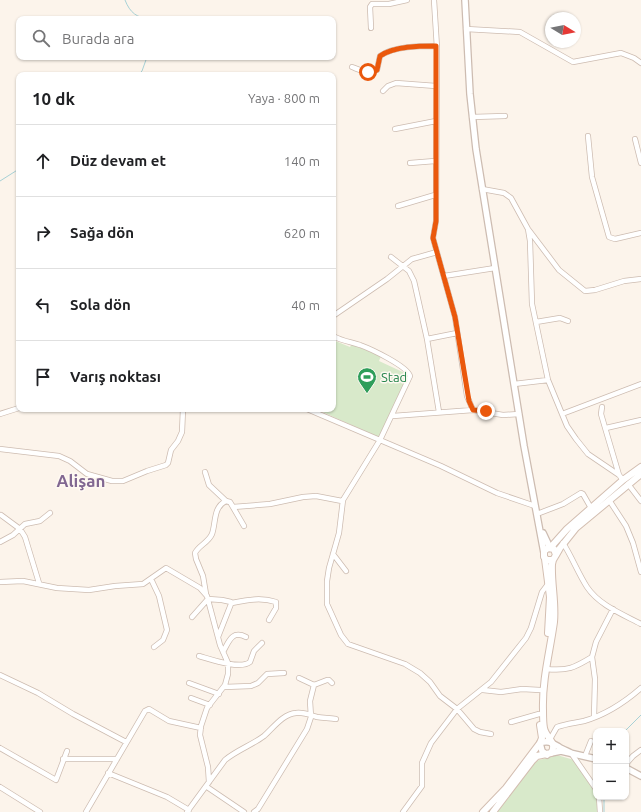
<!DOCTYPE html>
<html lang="tr">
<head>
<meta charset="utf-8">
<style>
  :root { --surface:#fff; --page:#f6f6f6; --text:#202124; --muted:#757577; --line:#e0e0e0 }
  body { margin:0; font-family:Ubuntu,sans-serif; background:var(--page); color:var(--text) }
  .controls { position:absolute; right:12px; bottom:12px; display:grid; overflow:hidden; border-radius:8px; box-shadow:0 1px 3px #0004 }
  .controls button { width:36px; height:36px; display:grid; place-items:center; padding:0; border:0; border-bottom:1px solid var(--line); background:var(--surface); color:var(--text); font:20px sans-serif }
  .compass { position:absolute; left:545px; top:12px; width:36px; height:36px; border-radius:50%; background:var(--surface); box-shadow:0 1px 3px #0004; rotate:100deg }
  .stop { position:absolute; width:12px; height:12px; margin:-9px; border:3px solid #ea580c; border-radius:50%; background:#fff }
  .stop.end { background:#ea580c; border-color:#fff; box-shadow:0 1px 4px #0008 }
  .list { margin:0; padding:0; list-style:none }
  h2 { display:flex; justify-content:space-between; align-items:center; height:52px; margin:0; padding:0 16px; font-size:17px }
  h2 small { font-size:13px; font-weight:400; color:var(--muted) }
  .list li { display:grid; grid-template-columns:26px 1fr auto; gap:12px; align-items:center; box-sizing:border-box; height:72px; padding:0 16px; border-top:1px solid var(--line) }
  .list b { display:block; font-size:15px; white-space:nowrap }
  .list em { font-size:13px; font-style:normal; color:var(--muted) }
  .icon { flex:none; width:22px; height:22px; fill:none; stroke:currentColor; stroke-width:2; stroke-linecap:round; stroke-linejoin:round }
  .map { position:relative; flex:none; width:641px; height:812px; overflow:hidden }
  .search { position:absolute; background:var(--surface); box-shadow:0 1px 3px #0004; left:16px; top:16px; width:320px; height:44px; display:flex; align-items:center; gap:10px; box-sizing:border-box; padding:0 14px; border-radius:8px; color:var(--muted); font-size:15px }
  .panel { position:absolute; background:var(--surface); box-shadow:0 1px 3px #0004; left:16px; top:72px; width:320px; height:340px; border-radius:8px }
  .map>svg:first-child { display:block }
  .green { fill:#d8e9ca }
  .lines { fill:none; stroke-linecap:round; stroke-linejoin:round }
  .stream { stroke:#a7d1d6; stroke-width:1 }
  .minor-casing { stroke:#cdbcb1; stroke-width:6 }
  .tertiary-casing { stroke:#cdbcb1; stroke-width:8 }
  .secondary-casing { stroke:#d3beb1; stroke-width:8 }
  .minor { stroke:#fff; stroke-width:4.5 }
  .tertiary { stroke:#fff; stroke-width:5.5 }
  .secondary { stroke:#fff; stroke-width:6 }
  .route { stroke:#ea580c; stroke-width:5 }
  .labels { text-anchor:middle; stroke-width:3; stroke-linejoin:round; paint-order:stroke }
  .leisure-label { font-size:13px; fill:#27864d; stroke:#fef9f2; text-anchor:start }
  .district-label { font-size:17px; font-weight:bold; fill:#816791; stroke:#fef9f2 }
</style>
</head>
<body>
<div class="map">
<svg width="641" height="812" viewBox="0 0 641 812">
  <rect width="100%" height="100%" fill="#fcf4eb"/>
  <path class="green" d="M333 340 350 347 352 344 381 356 379 361 407 374 408 378 380 438 316 409H333Z
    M557 755 574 760 593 786 596 797H597V812H493L507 799 536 761Z"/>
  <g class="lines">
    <path class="stream" d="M125 0C130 13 137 18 150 19
      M138 75 142 71 147 57
      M0 181 19 169
      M625 731 641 715
      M604 797V812"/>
    <g class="minor-casing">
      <path id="minor" d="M434 0 437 48 436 221 433 238 455 317 467 396 473 410 503 415 519 414
        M371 28 370 7 372 4H389L407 0
        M466 29 520 32 573 62 621 53 634 58 641 63
        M352 67C360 70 369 75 377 70L380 56C394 46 420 46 436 46
        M383 91 388 86 396 83 436 86
        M472 117 505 116
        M395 129 436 121
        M588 136 592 177 609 237 615 239 641 233
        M635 139 641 163
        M410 163 435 161
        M482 189 504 193 511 198 528 229 559 270 585 291 595 290 624 281 641 279
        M398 206 435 195
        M528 229 530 241 532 304 548 380 567 426 576 439 588 454 619 475 623 480
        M391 257 409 271 414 281 427 339 439 412
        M444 276 495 268
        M333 316 387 279 412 259 437 252
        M536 322 560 318 568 321
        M333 336C342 341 351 342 360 345 371 349 407 366 410 376L380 440 343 500 339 533 329 568 327 581V604L341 635 348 644 405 664 420 673 430 682 440 696 457 709 474 729 480 732 491 734
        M427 339 457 333
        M514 384 548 380
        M602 407 601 414 619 475
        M307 409 441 466 497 493 535 506
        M0 414 19 408
        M562 414 641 384
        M393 416 473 410
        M606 428 641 420
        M0 449 59 456 70 461 87 474 112 481H123L147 471 166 465 168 463 171 450 178 441 182 432 183 409
        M205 472 209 485 226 501
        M628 484 641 501
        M609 500 626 526 633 543 641 572
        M233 507 270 504 303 497 316 496 342 501
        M537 514 563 504 581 493 583 494 591 508
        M1 515 20 529 25 537 39 583
        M0 542 13 535 25 524 40 521 50 513
        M563 543C572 557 578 573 587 587 599 605 622 614 641 624
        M333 554 346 571
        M151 579 159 596 167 630 163 640 154 647
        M0 582 23 581 57 588 89 590 115 586 143 584 166 568 200 588 207 596 220 645 228 663V674L225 685 207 708 201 726 200 735 208 767 209 782
        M206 594 203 576 196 559 195 553C199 545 208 543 212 534 216 523 213 507 226 501L230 502 244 526
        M232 603C247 600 261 597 276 602V608L269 620
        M192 617 208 599 222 600 231 602V604L218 637
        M223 652C229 641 232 630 246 637
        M199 656C210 659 240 670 250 662L254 651 262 643
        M592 657 595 679 594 717
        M546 669C568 671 574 668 592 657L596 642 613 609
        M0 675 38 693 73 714 126 742
        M189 683 219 694
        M314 685 327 680H329L332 683
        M224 687 251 686 258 683 267 674 284 673
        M483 690 501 692 522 689 540 690
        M191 698 210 705
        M511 722 539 714
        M549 741 557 727C566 724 575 723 584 721 605 715 625 702 641 688
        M0 748 56 780 67 751
        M571 753 596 789
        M585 756 591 741
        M63 759H117
        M626 764 633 756 641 750
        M108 773 167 797 189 810
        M0 787 40 812
        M207 787 244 812
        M599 797 600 812
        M86 812 145 711 149 709 169 721 201 728
        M187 812 225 760C237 750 252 745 264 736 274 727 283 714 296 713 304 712 310 715 317 717 323 718 330 718 336 719
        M254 812 258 809 307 729 311 717 310 701 314 685 299 678
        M403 812 422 786V763L431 743 457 709 491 682 526 638 531 628 542 592 548 584"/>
    </g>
    <g class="tertiary-casing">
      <path id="tertiary" d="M465 0 470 94 476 149 524 446 544 553
        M543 533 550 548
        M551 753 561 751 596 759
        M547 755 542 751 540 743C549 740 552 743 559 747 562 749 567 751 571 753
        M626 768 641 776"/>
    </g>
    <g class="secondary-casing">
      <path id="secondary" d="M550 548 567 529 623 480 641 467
        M556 555 560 548 576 528 641 474
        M545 559 550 597 548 633
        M483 812 506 788 540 743 542 738 540 725
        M493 812 532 761 537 756 551 753C558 743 546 738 544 728 543 723 543 716 543 710 542 680 550 651 554 622 556 603 551 583 552 564L553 560 556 555 554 549 548 548 544 551V557L547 560H553"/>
    </g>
    <use href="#minor" class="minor"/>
    <use href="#tertiary" class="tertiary"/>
    <use href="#secondary" class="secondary"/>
  </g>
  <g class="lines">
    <path class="route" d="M368 72H373L377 70 380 56C394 46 420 46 436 46V221L433 238 455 317 469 401 473 410 486 411"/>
  </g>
  <defs>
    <g id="stadium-pin" transform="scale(1)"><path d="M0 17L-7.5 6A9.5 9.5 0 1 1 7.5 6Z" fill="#2e9e5b" stroke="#fef9f2"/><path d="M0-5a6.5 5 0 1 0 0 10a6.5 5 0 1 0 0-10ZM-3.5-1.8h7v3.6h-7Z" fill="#fff"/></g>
  </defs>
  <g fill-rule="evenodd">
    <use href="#stadium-pin" x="367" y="377"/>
  </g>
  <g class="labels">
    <g class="leisure-label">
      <text x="381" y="382">Stad</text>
    </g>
    <g class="district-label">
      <text x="81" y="487">Alişan</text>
    </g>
  </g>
</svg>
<div class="controls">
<button>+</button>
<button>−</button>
</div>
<svg class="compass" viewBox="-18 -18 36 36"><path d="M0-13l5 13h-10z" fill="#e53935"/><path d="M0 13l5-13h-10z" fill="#757577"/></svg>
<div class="stop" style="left:368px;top:72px"></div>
<div class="stop end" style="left:486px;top:411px"></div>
<div class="search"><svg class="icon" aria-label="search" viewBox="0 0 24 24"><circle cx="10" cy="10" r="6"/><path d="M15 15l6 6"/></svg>Burada ara</div>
<section class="panel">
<h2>10 dk<small>Yaya · 800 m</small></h2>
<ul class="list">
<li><svg class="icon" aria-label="ahead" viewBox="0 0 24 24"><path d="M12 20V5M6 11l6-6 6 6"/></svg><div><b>Düz devam et</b></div><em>140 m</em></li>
<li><svg class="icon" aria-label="right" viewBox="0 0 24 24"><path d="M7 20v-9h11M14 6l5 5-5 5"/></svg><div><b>Sağa dön</b></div><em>620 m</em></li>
<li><svg class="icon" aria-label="left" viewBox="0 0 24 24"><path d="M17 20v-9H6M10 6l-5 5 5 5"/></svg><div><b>Sola dön</b></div><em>40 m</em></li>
<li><svg class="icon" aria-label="arrive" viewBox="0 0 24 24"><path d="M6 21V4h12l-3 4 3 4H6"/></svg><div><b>Varış noktası</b></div></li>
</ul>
</section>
</div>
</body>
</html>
